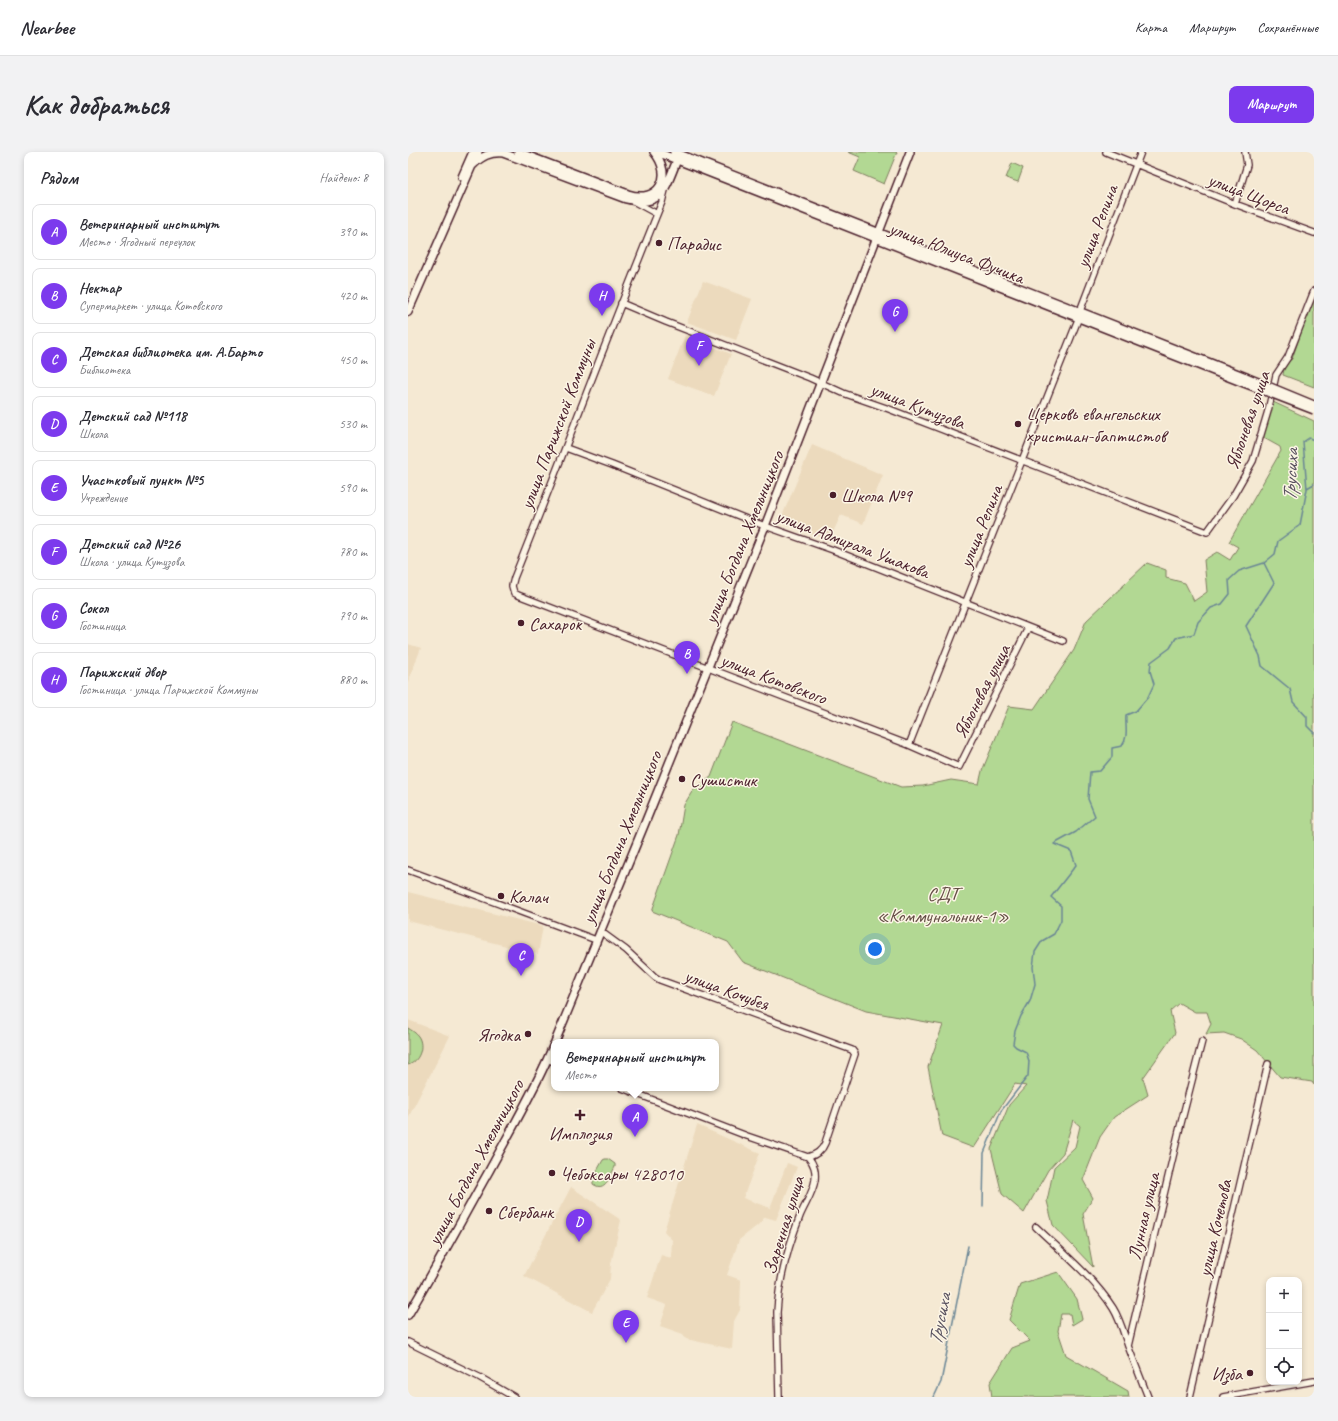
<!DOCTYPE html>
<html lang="ru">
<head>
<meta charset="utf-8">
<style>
  :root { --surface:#fff; --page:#f2f2f3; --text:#2b2b33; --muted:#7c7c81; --line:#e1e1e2; --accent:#7c3aed }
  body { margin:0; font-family:Caveat,sans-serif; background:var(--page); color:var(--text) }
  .controls { position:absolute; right:12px; bottom:12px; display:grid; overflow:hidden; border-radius:8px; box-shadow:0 2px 6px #0003 }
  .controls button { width:36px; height:36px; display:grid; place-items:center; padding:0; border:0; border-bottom:1px solid var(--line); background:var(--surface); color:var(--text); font:20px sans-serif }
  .you { position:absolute; left:467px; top:797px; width:14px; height:14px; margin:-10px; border:3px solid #fff; border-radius:50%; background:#1a73e8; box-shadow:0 0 0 6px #1a73e833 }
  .badge { display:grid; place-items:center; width:26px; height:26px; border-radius:50%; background:var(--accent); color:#fff; font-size:13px; font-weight:700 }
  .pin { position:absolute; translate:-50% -33px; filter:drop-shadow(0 1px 2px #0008) }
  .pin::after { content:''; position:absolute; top:21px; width:14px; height:12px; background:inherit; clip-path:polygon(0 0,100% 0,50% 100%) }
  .popup { position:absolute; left:143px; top:887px; width:168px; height:52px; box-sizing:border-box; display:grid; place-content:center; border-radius:8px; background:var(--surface); filter:drop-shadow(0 1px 3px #0005); font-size:13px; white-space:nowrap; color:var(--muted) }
  .popup b { font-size:15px; color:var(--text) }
  .popup::after { content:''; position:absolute; left:50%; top:100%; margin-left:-8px; border:8px solid transparent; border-top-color:var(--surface) }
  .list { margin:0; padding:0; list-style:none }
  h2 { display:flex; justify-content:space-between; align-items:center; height:52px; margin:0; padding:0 16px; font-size:17px }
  h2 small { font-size:13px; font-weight:400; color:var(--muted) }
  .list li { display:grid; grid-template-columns:26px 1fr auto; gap:12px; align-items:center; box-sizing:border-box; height:56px; margin:0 8px 8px; padding:0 8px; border:1px solid var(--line); border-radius:8px }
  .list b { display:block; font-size:15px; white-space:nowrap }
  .list p { margin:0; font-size:13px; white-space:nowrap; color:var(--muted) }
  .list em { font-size:13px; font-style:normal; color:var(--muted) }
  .icon { flex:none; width:22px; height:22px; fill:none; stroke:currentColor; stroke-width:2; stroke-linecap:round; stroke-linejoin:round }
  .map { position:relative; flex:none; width:906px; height:1245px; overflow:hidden; border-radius:8px }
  header { display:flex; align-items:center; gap:24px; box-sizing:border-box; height:56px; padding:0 20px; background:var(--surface); border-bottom:1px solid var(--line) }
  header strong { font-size:19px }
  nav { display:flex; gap:22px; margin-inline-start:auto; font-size:14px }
  .intro { display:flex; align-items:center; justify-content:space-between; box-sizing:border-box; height:96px; padding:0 24px }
  h1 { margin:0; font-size:28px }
  .button { padding:10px 18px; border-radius:8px; background:var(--accent); color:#fff; font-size:14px; font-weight:700 }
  main { display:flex; gap:24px; padding:0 24px }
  aside { flex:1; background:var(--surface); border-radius:8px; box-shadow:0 2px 6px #0003 }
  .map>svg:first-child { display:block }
  .built { fill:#ecdabd }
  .green { fill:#b2d893; stroke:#7e7c5f }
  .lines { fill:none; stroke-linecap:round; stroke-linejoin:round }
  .stream { stroke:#698595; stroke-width:1.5 }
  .minor-casing { stroke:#4a1f2b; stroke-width:8 }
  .major-casing { stroke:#4a1f2b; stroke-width:10 }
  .minor { stroke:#fcf5e5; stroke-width:5.5 }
  .major { stroke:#fcf5e5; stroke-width:7 }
  .major-bridge-casing { stroke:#4a1f2b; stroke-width:10; stroke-linecap:butt }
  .major-bridge { stroke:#fcf5e5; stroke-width:7 }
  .poi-dot { fill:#4a1f2b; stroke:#fcf5e5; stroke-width:1.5 }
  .labels { text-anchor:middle; stroke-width:3; stroke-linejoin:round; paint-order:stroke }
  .street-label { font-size:19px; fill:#4a1f2b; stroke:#fcf5e5 }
  .poi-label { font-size:19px; fill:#4a1f2b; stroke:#fcf5e5; text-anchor:start }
  .park-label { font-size:19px; fill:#644d45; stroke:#fcf5e5 }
  .water-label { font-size:20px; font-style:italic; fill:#595260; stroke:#fcf5e5 }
</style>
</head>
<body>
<header>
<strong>Nearbee</strong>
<nav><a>Карта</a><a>Маршрут</a><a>Сохранённые</a></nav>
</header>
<div class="intro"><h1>Как добраться</h1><a class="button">Маршрут</a></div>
<main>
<aside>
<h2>Рядом<small>Найдено: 8</small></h2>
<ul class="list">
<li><span class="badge">A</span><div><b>Ветеринарный институт</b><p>Место · Ягодный переулок</p></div><em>390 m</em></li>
<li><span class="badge">B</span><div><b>Нектар</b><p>Супермаркет · улица Котовского</p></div><em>420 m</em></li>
<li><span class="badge">C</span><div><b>Детская библиотека им. А.Барто</b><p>Библиотека</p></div><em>450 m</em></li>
<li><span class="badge">D</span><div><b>Детский сад №118</b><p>Школа</p></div><em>530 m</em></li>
<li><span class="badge">E</span><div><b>Участковый пункт №5</b><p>Учреждение</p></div><em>590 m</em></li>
<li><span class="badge">F</span><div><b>Детский сад №26</b><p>Школа · улица Кутузова</p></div><em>780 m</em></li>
<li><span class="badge">G</span><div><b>Сокол</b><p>Гостиница</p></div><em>790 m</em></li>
<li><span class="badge">H</span><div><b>Парижский двор</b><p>Гостиница · улица Парижской Коммуны</p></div><em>880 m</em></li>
</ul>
</aside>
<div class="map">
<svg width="906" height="1245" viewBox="0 0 906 1245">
  <rect width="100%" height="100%" fill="#f5e9d3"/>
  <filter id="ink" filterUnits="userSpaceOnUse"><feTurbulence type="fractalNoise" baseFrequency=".025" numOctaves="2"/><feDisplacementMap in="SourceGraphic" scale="8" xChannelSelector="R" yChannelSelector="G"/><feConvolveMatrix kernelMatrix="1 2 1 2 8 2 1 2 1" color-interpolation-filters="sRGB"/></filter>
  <g filter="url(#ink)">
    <path class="built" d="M295 129 344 147 328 188 279 170Z
      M277 183 323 202 306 244 260 227Z
      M404 293 475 323 455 372 433 363 421 389 372 369Z
      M0 492 13 496 0 530Z
      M0 740 135 774 130 802 0 769Z
      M0 868 42 884 0 966Z
      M289 973 352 1001 335 1046 362 1056 379 1011 389 1015 368 1068 357 1065 350 1073 331 1088 319 1123 333 1128 332 1158 326 1169 324 1197 278 1187 275 1182 252 1174 259 1153 239 1146 253 1103 263 1106 264 1088 256 1079Z
      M163 1035 213 1068 203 1112 202 1127 184 1160 116 1124Z"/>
    <path class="green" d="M440 0H489L476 32 446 19 452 5Z
      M604 11 615 16 610 30 598 26Z
      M906 142V235L875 223 877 211 884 207Z
      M863 249 906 269V933L904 930 872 925 849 898 833 887 816 881 798 882 803 872 799 860H787L771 851 762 859 767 881 735 926 740 943 706 965 692 985 675 1028 685 1046 675 1062 685 1115 645 1073 639 1049 646 1015 667 995 672 974 665 968 655 1001 640 1018 616 1061 594 1042 583 997 601 953 618 934 607 932 566 996 534 984 520 915 535 873 458 859 335 810 320 790 244 759 271 683 276 653 285 638 303 625 324 570 493 635 515 634 543 628 571 632 574 619 601 554 626 557 666 498 678 469 739 411 758 418V426L777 431 786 449 799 440 796 408 809 400 822 408 830 395 821 390 873 299 872 295 854 285Z
      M0 876C3 878 8 881 10 884 17 894 11 910 0 913Z
      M197 1007H200L207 1012V1015C202 1024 197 1041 185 1032V1026L195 1008Z
      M650 1120 669 1147 674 1167 664 1173 662 1162H653L650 1179 658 1203 720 1239 721 1245H584L582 1231 604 1196 622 1189 601 1168 612 1132Z"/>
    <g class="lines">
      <path class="stream" d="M899 336 906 332
        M856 411 866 431 838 474 852 504 854 514 882 537 885 550 899 565V574L906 581
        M575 1054 576 1001 593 959 620 924 621 909 618 900 608 895 605 892 607 879 613 864 622 849 627 832 625 815 627 800 634 789 646 782 653 768V754L643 745 668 713 663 699 646 692 668 680 687 664 680 647 682 620 692 619 704 605V596L714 594C721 583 717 575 718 563L728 559 740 545 746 532 742 519 743 510 762 496 768 486 786 482 790 470 803 456 814 452 822 442 821 428 831 419 856 411 867 402 870 389 892 373 899 337 895 290 901 286 906 288
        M526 1245 533 1230 560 1094"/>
      <g class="minor-casing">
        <path id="minor" d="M698 0 827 52 906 81
          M257 38 254 50C203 175 156 301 106 426L104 434 106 441 110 443 501 593 551 615 620 476
          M227 50 249 62
          M827 52 839 13 837 0
          M213 151 258 170 402 226 435 241 481 257 799 380 825 344 845 309 860 259 868 223 880 205 906 139
          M672 159 733 0
          M158 296 204 313 346 370 425 398 655 489
          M501 593 671 165
          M0 718 188 788
          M192 779 218 798 247 825 252 828 444 898 447 902 417 991C414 999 408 1003 400 1005
          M140 907 146 910
          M214 936 339 984 400 1005
          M628 1075C653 1099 686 1126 705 1156 712 1167 716 1182 720 1194
          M0 1190 71 1225 106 1245
          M371 1245 369 1160C371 1127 380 1095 392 1064 397 1052 405 1041 407 1028 408 1018 406 1012 400 1005
          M740 1245 720 1194 771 979 794 889
          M782 1245 860 912
          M815 1245 906 1229"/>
      </g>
      <g class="major-casing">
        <path id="major" d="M110 0 220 42C251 52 266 24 246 0
          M249 0 836 231
          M266 0 838 225
          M65 13C74 4 82 0 95 1L218 47C254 57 258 35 269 8
          M54 25 65 0
          M0 160 70 0
          M147 890 237 671 357 374 502 0
          M0 1163C28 1116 54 1067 81 1019 103 978 128 936 146 892"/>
      </g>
      <use href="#minor" class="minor"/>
      <use href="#major" class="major"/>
      <g class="major-bridge-casing">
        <path id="major-bridge" d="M838 225 906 253
          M836 231 906 258"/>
      </g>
      <use href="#major-bridge" class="major-bridge"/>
    </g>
  </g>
  <g class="poi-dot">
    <circle cx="251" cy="91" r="4"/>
    <circle cx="610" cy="272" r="4"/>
    <circle cx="425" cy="343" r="4"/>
    <circle cx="113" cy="471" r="4"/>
    <circle cx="274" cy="627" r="4"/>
    <circle cx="93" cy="744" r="4"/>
    <circle cx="120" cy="882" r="4"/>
    <path d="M170 957h4v4h4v4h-4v4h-4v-4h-4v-4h4z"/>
    <circle cx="144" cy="1021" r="4"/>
    <circle cx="81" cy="1059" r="4"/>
    <circle cx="842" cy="1221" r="4"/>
  </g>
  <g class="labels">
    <g class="street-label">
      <text transform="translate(841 41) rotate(21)" y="7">улица Щорса</text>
      <text transform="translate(688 74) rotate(-69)" y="7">улица Репина</text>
      <text transform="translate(549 100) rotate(21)" y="7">улица Юлиуса Фучика</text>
      <text transform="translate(510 253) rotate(21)" y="7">улица Кутузова</text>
      <text transform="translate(839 268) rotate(-71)" y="7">Яблоневая улица</text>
      <text transform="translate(149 272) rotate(-69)" y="7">улица Парижской Коммуны</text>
      <text transform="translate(572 374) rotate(-68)" y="7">улица Репина</text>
      <text transform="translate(335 385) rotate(-68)" y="7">улица Богдана Хмельницкого</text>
      <text transform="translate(445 391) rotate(21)" y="7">улица Адмирала Ушакова</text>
      <text transform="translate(366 526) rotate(21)" y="7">улица Котовского</text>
      <text transform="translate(573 539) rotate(-63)" y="7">Яблоневая улица</text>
      <text transform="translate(213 685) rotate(-68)" y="7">улица Богдана Хмельницкого</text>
      <text transform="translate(319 837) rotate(20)" y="7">улица Кочубея</text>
      <text transform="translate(67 1010) rotate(-62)" y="7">улица Богдана Хмельницкого</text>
      <text transform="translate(735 1064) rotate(-77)" y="7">Лунная улица</text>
      <text transform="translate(375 1073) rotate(-73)" y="7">Заречная улица</text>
      <text transform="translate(806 1076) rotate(-77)" y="7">улица Кочетова</text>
    </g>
    <g class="poi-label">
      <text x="259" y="98">Парадис</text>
      <text x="618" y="268">Церковь евангельских<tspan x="618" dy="22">христиан-баптистов</tspan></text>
      <text x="433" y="350">Школа №9</text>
      <text x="121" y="478">Сахарок</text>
      <text x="282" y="634">Сушистик</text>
      <text x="101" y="751">Калач</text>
      <text x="112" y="889" text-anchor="end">Ягодка</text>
      <text x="172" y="988" text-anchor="middle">Имплозия</text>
      <text x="152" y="1028">Чебоксары 428010</text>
      <text x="89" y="1066">Сбербанк</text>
      <text x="834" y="1228" text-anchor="end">Изба</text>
    </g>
    <g class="park-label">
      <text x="535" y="748">СДТ<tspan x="535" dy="22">«Коммунальник-1»</tspan></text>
    </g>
    <g class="water-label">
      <text transform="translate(882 323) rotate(-88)" y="7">Трусиха</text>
      <text transform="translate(531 1167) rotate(-79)" y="7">Трусиха</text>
    </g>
  </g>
</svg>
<div class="controls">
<button>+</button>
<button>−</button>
<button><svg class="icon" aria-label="locate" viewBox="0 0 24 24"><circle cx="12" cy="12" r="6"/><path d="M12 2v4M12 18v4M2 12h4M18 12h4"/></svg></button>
</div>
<div class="you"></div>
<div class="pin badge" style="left:227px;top:985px">A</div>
<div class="popup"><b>Ветеринарный институт</b>Место</div>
<div class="pin badge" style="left:279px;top:522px">B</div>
<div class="pin badge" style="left:113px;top:824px">C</div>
<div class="pin badge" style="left:171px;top:1090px">D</div>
<div class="pin badge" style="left:218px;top:1191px">E</div>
<div class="pin badge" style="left:291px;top:214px">F</div>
<div class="pin badge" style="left:487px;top:180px">G</div>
<div class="pin badge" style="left:194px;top:164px">H</div>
</div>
</main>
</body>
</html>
